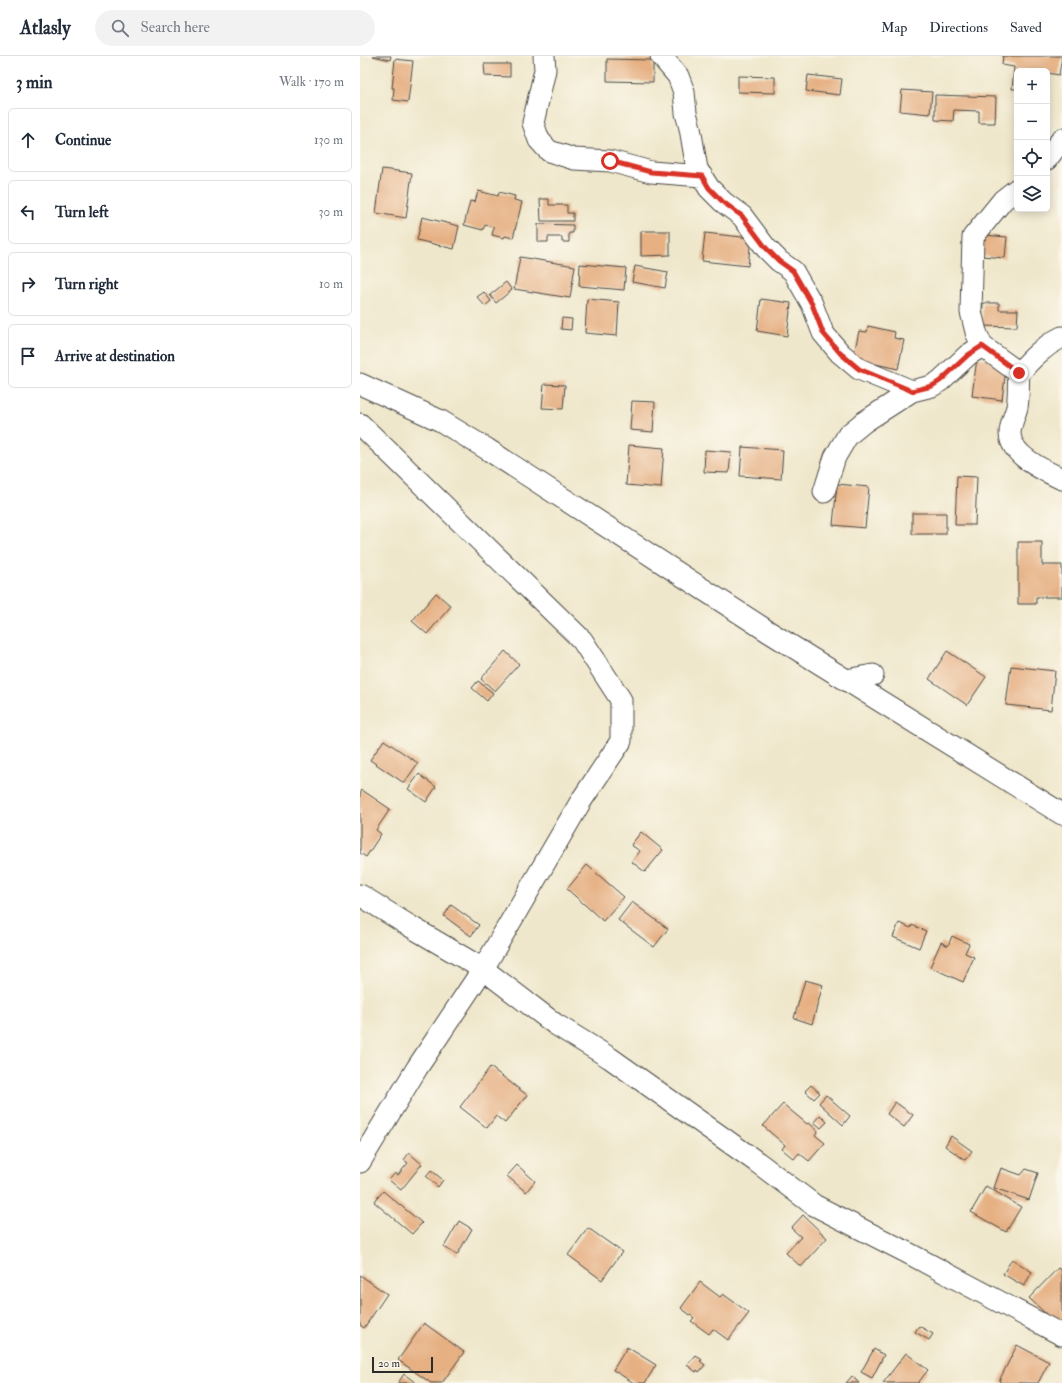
<!DOCTYPE html>
<html lang="en">
<head>
<meta charset="utf-8">
<style>
  :root { --surface:#fff; --page:#f2f2f3; --text:#1f2937; --muted:#747a83; --line:#e0e1e3 }
  body { margin:0; font-family:"IM FELL Double Pica",serif; background:var(--page); color:var(--text) }
  .controls { position:absolute; right:12px; top:12px; display:grid; overflow:hidden; border-radius:6px; box-shadow:0 2px 10px #0003 }
  .controls button { width:36px; height:36px; display:grid; place-items:center; padding:0; border:0; border-bottom:1px solid var(--line); background:var(--surface); color:var(--text); font:20px sans-serif }
  .scale { position:absolute; left:12px; bottom:10px; width:61px; box-sizing:border-box; padding-left:4px; border:2px solid #2b2b2b; border-top:0; font-size:11px; line-height:14px; white-space:nowrap; color:#2b2b2b; -webkit-text-stroke:3px #fbf7ec; paint-order:stroke }
  .stop { position:absolute; width:12px; height:12px; margin:-9px; border:3px solid #d93025; border-radius:50%; background:#fff }
  .stop.end { background:#d93025; border-color:#fff; box-shadow:0 1px 4px #0008 }
  .list { margin:0; padding:0; list-style:none }
  h2 { display:flex; justify-content:space-between; align-items:center; height:52px; margin:0; padding:0 16px; font-size:17px }
  h2 small { font-size:13px; font-weight:400; color:var(--muted) }
  .list li { display:grid; grid-template-columns:26px 1fr auto; gap:12px; align-items:center; box-sizing:border-box; height:64px; margin:0 8px 8px; padding:0 8px; border:1px solid var(--line); border-radius:6px }
  .list b { display:block; font-size:15px; white-space:nowrap }
  .list em { font-size:13px; font-style:normal; color:var(--muted) }
  .icon { flex:none; width:22px; height:22px; fill:none; stroke:currentColor; stroke-width:2; stroke-linecap:round; stroke-linejoin:round }
  .map { position:relative; flex:none; width:702px; height:1327px; overflow:hidden }
  header { display:flex; align-items:center; gap:24px; box-sizing:border-box; height:56px; padding:0 20px; background:var(--surface); border-bottom:1px solid var(--line) }
  header strong { font-size:19px }
  nav { display:flex; gap:22px; margin-inline-start:auto; font-size:14px }
  .search { width:280px; height:36px; background:var(--page); display:flex; align-items:center; gap:10px; box-sizing:border-box; padding:0 14px; border-radius:22px; color:var(--muted); font-size:15px }
  main { display:flex }
  aside { flex:1; background:var(--surface) }
  .map>svg:first-child { display:block }
  .building { fill:#e6b083 }
  .lines { fill:none; stroke-linecap:round; stroke-linejoin:round }
  .minor-casing { stroke:#484743; stroke-width:23 }
  .minor { stroke:#fff; stroke-width:21 }
  .route { stroke:#d93025; stroke-width:5 }
</style>
</head>
<body>
<header>
<strong>Atlasly</strong>
<div class="search"><svg class="icon" aria-label="search" viewBox="0 0 24 24"><circle cx="10" cy="10" r="6"/><path d="M15 15l6 6"/></svg>Search here</div>
<nav><a>Map</a><a>Directions</a><a>Saved</a></nav>
</header>
<main>
<aside>
<h2>3 min<small>Walk · 170 m</small></h2>
<ul class="list">
<li><svg class="icon" aria-label="ahead" viewBox="0 0 24 24"><path d="M12 20V5M6 11l6-6 6 6"/></svg><div><b>Continue</b></div><em>130 m</em></li>
<li><svg class="icon" aria-label="left" viewBox="0 0 24 24"><path d="M17 20v-9H6M10 6l-5 5 5 5"/></svg><div><b>Turn left</b></div><em>30 m</em></li>
<li><svg class="icon" aria-label="right" viewBox="0 0 24 24"><path d="M7 20v-9h11M14 6l5 5-5 5"/></svg><div><b>Turn right</b></div><em>10 m</em></li>
<li><svg class="icon" aria-label="arrive" viewBox="0 0 24 24"><path d="M6 21V4h12l-3 4 3 4H6"/></svg><div><b>Arrive at destination</b></div></li>
</ul>
</aside>
<div class="map">
<svg width="702" height="1327" viewBox="0 0 702 1327">
  <rect width="100%" height="100%" fill="#fbf7ec"/>
  <filter id="ink" filterUnits="userSpaceOnUse"><feTurbulence type="fractalNoise" baseFrequency=".025" numOctaves="2"/><feDisplacementMap in="SourceGraphic" scale="8" xChannelSelector="R" yChannelSelector="G"/><feConvolveMatrix kernelMatrix="1 2 1 2 8 2 1 2 1" color-interpolation-filters="sRGB"/></filter>
  <filter id="wash" filterUnits="userSpaceOnUse"><feTurbulence type="fractalNoise" baseFrequency=".012" numOctaves="4" result="noise"/><feDisplacementMap in="SourceGraphic" scale="16" xChannelSelector="R" yChannelSelector="G"/><feGaussianBlur stdDeviation="0.9" result="paint"/><feColorMatrix in="noise" values="0 0 0 0 0 0 0 0 0 0 0 0 0 0 0 0 0 1.4 0 .05"/><feComposite in="paint" operator="in"/></filter>
  <g filter="url(#wash)">
    <rect width="100%" height="100%" fill="#efe7cb"/>
    <g id="blocks">
      <path class="building" d="M13 0H31L30 4Z
        M643 0H702L699 19 687 17V15H657V33H652L654 11 642 9Z
        M35 3 53 5 48 46 33 44 34 32H32Z
        M247 3 293 4V26L247 25Z
        M124 8H150V21L125 20Z
        M448 19 482 23 480 39 446 35Z
        M378 20 415 21V37L378 36Z
        M542 34 572 36 570 58 540 55Z
        M575 39 636 41 635 67H619V55L594 54 593 65 575 64Z
        M22 113 52 117 46 162 16 157Z
        M118 135 138 140 139 136 155 140 154 144 162 146 153 182 145 180 144 182 132 179 134 171 125 169 123 174 104 169 110 145 115 146Z
        M180 143H189V149H207V157H213V165H181Z
        M62 161 99 170 94 193 57 184Z
        M178 168 213 169V177H209V186H202V181H188V186H178Z
        M281 175H310V199L281 200Z
        M345 177 391 182 388 210 342 205Z
        M624 179 647 181 645 202 622 200Z
        M160 201 215 210 210 242 154 233Z
        M220 208 266 212 264 234 219 230Z
        M275 210 308 216 305 232 272 226Z
        M146 226 152 234 136 247 130 239Z
        M124 236 131 245 125 250 117 241Z
        M227 243 259 246 257 280 225 277Z
        M401 243 431 247 427 280 397 275Z
        M623 247H639V254H658L657 271 622 270Z
        M202 262 212 263 211 274 201 273Z
        M508 270 535 276 534 282 544 284 538 313 493 303 499 275 507 276Z
        M617 302 647 305 642 344 612 340Z
        M184 328 205 329 203 353 182 352Z
        M272 345 295 346 293 376 270 374Z
        M269 389 304 392 301 432 266 429Z
        M382 391 423 394 421 423 380 420Z
        M345 394 371 396 369 417 344 416Z
        M597 420 617 421 615 469H595Z
        M477 428 509 431 505 472 473 469Z
        M552 457H586V478H552Z
        M658 486H682V509H702V541H676V548H658Z
        M76 537 91 550 67 578 52 565Z
        M145 595 159 608 135 635 121 623Z
        M587 595 626 621 607 649 569 623Z
        M651 610 695 615 691 654 646 649Z
        M118 625 133 637 127 645 112 632Z
        M24 684 58 707 44 727 10 704Z
        M59 718 76 731 66 746 48 733Z
        M2 734 30 753 16 774 21 778 6 801 0 797V738Z
        M281 776 303 794 285 816 272 806 280 795 271 789Z
        M227 809 264 841 243 865 207 833Z
        M272 846 308 873 294 891 258 864Z
        M91 849 119 869 111 880 84 860Z
        M539 867 551 872 552 869 566 875 559 892 533 881Z
        M592 880 609 888 605 897 614 901 603 926 570 911 581 886 588 890Z
        M445 924 463 929 452 968 434 962Z
        M130 1011 167 1039 145 1067 136 1060 127 1072 100 1051Z
        M451 1029 460 1037 454 1043 445 1035Z
        M466 1039 490 1060 483 1069 459 1047Z
        M535 1046 553 1059 544 1071 527 1058Z
        M423 1048 447 1068 449 1067 458 1075 455 1079 465 1087 449 1105 439 1097 434 1103 422 1093 425 1089 403 1070Z
        M460 1059 467 1066 461 1072 454 1066Z
        M591 1080 612 1095 605 1104 585 1090Z
        M49 1097 62 1108 41 1134 29 1124 35 1117 38 1119 48 1107 44 1104Z
        M157 1109 175 1125 166 1136 147 1120Z
        M641 1112 661 1119 666 1113 678 1117 669 1144 634 1132Z
        M71 1114 83 1124 78 1131 66 1120Z
        M626 1130 661 1151 646 1176 611 1156Z
        M23 1135 62 1167 52 1178 14 1146Z
        M443 1159 467 1182 441 1211 426 1197 441 1181 431 1172Z
        M99 1165 112 1173 97 1199 84 1191Z
        M228 1172 262 1196 242 1224 208 1199Z
        M652 1203 672 1216 664 1230 643 1218Z
        M698 1212 702 1215V1273L669 1242Z
        M0 1219 27 1238 4 1272 0 1269Z
        M340 1226 360 1241 363 1238 389 1257 368 1284 353 1273 349 1278 331 1265 334 1262 321 1252Z
        M64 1267 104 1296 82 1327H71L38 1304Z
        M559 1270 573 1278 569 1284 555 1276Z
        M657 1289 689 1306 678 1327H642L639 1325Z
        M267 1291 296 1309 285 1327H274L253 1314Z
        M514 1293 524 1299 512 1322 501 1316Z
        M546 1297 568 1314 558 1327H523Z
        M336 1299 342 1304 340 1305 345 1309 339 1316 337 1314 336 1316 327 1309Z
        M44 1318 56 1327H38Z
        M492 1320 499 1327H486Z"/>
    </g>
  </g>
  <g filter="url(#ink)">
    <use href="#blocks" fill-opacity="0" stroke="#484743" stroke-width="1"/>
    <g class="lines">
      <g class="minor-casing">
        <path id="minor" d="M184 0 185 14 173 67 179 84 189 95 214 103 250 105 291 116 342 120
          M301 0 318 20 324 36 326 57 330 72 337 113 349 132 363 146 382 160 406 192 419 205 433 215 452 248 463 277 480 297 499 313 552 335
          M687 103 702 83
          M657 133 643 144 613 181 611 256 616 276 622 290 659 317C658 328 659 340 657 351 655 359 650 369 650 378 651 400 685 415 702 423
          M659 317C672 302 684 290 702 281
          M0 328 81 365 127 393 409 576 702 758
          M0 368 222 584 261 644V685L221 745 123 913 57 1012 0 1106
          M464 436 475 401 488 379 504 366 552 335 572 330 580 325 608 299 622 290
          M486 624 513 619
          M0 839 48 869 123 913 195 968 250 1002 397 1106 454 1149 548 1197 702 1279"/>
      </g>
      <use href="#minor" class="minor"/>
    </g>
  </g>
  <g class="lines" filter="url(#ink)">
    <path class="route" d="M250 105 291 116 342 120 349 132 363 146 382 160 406 192 419 205 433 215 452 248 463 277 480 297 499 313 552 335 572 330 580 325 608 299 622 290 659 317"/>
  </g>
</svg>
<div class="controls">
<button>+</button>
<button>−</button>
<button><svg class="icon" aria-label="locate" viewBox="0 0 24 24"><circle cx="12" cy="12" r="6"/><path d="M12 2v4M12 18v4M2 12h4M18 12h4"/></svg></button>
<button><svg class="icon" aria-label="layers" viewBox="0 0 24 24"><path d="M12 4l9 5-9 5-9-5zM3 14l9 5 9-5"/></svg></button>
</div>
<div class="scale">20 m</div>
<div class="stop" style="left:250px;top:105px"></div>
<div class="stop end" style="left:659px;top:317px"></div>
</div>
</main>
</body>
</html>
